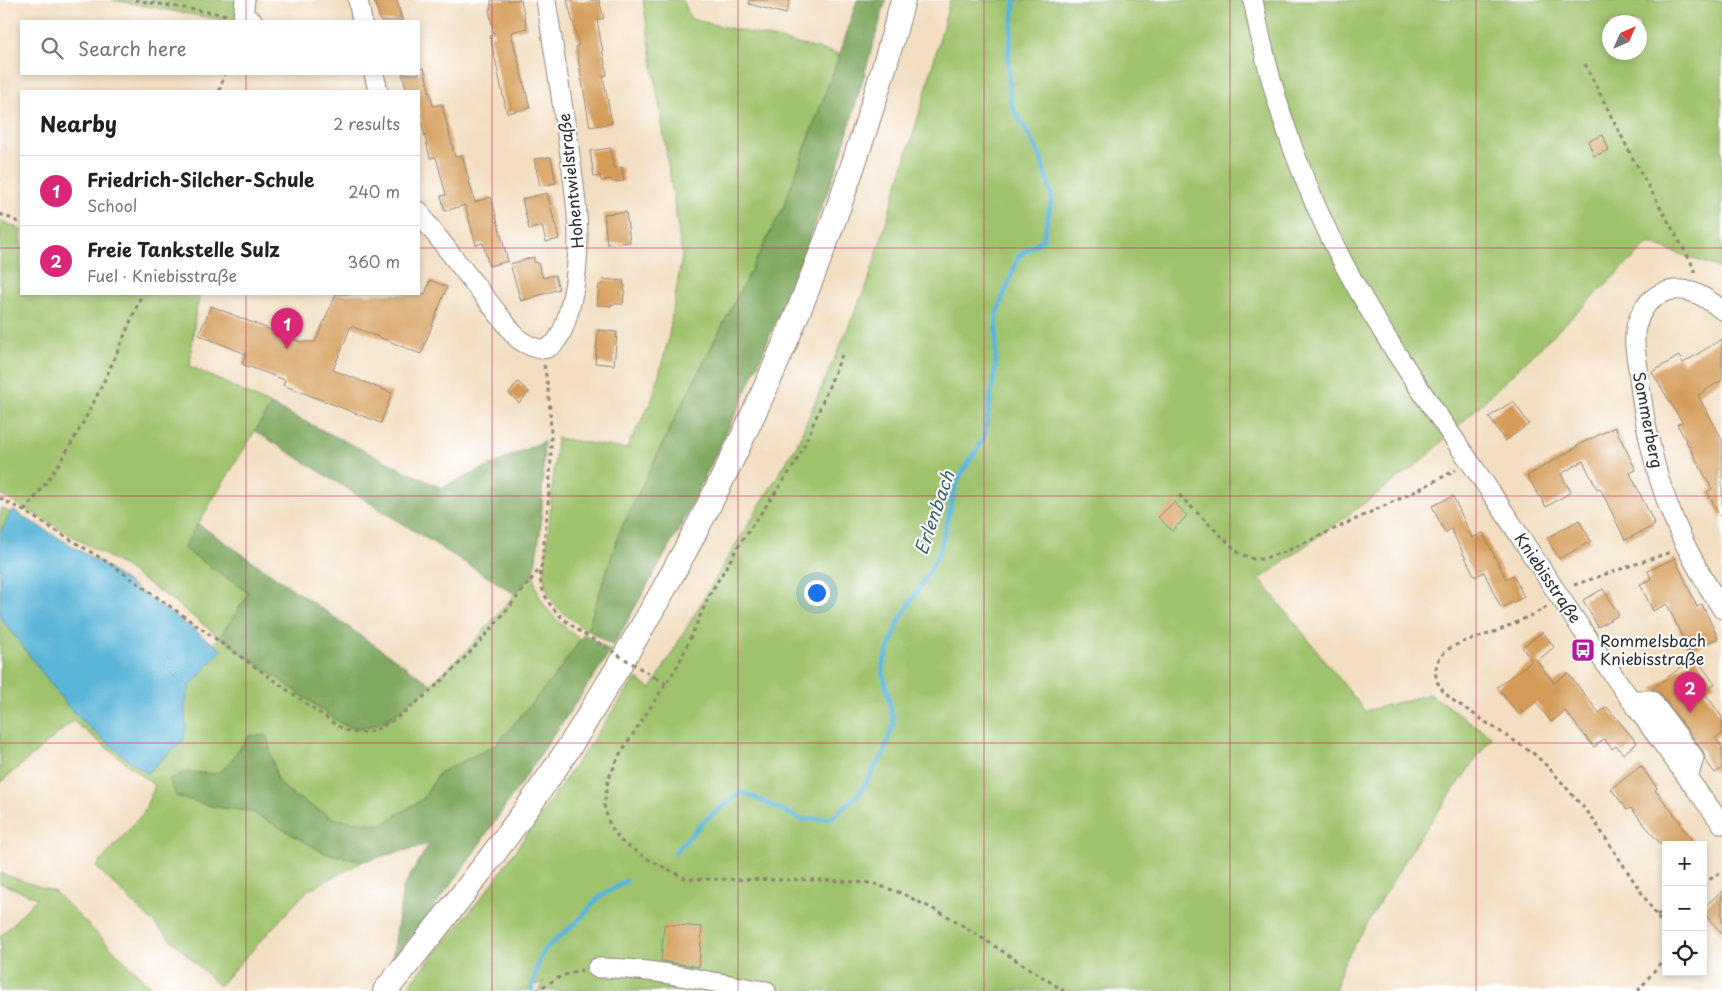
<!DOCTYPE html>
<html lang="en">
<head>
<meta charset="utf-8">
<style>
  :root { --surface:#fff; --page:#f2f2f2; --text:#202124; --muted:#757577; --line:#e0e0e0; --accent:#db2777 }
  body { margin:0; font-family:"Playpen Sans",sans-serif; background:var(--page); color:var(--text) }
  .controls { position:absolute; right:15px; bottom:15px; display:grid; overflow:hidden; border-radius:0px; box-shadow:0 2px 8px #0003 }
  .controls button { width:45px; height:45px; display:grid; place-items:center; padding:0; border:0; border-bottom:1px solid var(--line); background:var(--surface); color:var(--text); font:25px sans-serif }
  .compass { position:absolute; left:1602px; top:15px; width:45px; height:45px; border-radius:50%; background:var(--surface); box-shadow:0 2px 8px #0003; rotate:45deg }
  .you { position:absolute; left:816px; top:592px; width:18px; height:18px; margin:-12px; border:4px solid #fff; border-radius:50%; background:#1a73e8; box-shadow:0 0 0 8px #1a73e833 }
  .badge { display:grid; place-items:center; width:32px; height:32px; border-radius:50%; background:var(--accent); color:#fff; font-size:16px; font-weight:700 }
  .pin { position:absolute; translate:-50% -41px; filter:drop-shadow(0 1px 2px #0008) }
  .pin::after { content:''; position:absolute; top:26px; width:18px; height:15px; background:inherit; clip-path:polygon(0 0,100% 0,50% 100%) }
  .list { margin:0; padding:0; list-style:none }
  h2 { display:flex; justify-content:space-between; align-items:center; height:65px; margin:0; padding:0 20px; font-size:21px }
  h2 small { font-size:16px; font-weight:400; color:var(--muted) }
  .list li { display:grid; grid-template-columns:32px 1fr auto; gap:15px; align-items:center; box-sizing:border-box; height:70px; padding:0 20px; border-top:1px solid var(--line) }
  .list b { display:block; font-size:19px; white-space:nowrap }
  .list p { margin:0; font-size:16px; white-space:nowrap; color:var(--muted) }
  .list em { font-size:16px; font-style:normal; color:var(--muted) }
  .icon { flex:none; width:28px; height:28px; fill:none; stroke:currentColor; stroke-width:2; stroke-linecap:round; stroke-linejoin:round }
  .map { position:relative; flex:none; width:1722px; height:991px; overflow:hidden }
  .search { position:absolute; background:var(--surface); box-shadow:0 2px 8px #0003; left:20px; top:20px; width:400px; height:55px; display:flex; align-items:center; gap:12px; box-sizing:border-box; padding:0 18px; border-radius:0px; color:var(--muted); font-size:19px }
  .panel { position:absolute; background:var(--surface); box-shadow:0 2px 8px #0003; left:20px; top:90px; width:400px; height:205px; border-radius:0px }
  .map>svg:first-child { display:block }
  .green { fill:#9fc26c; stroke:#65764c; fill-rule:evenodd }
  .forest { fill:#7fa860; stroke:#556a46 }
  .water { fill:#5ab5d8; stroke:#427082 }
  .lines { fill:none; stroke-linecap:round; stroke-linejoin:round }
  .stream { stroke:#5ab5d8; stroke-width:5 }
  .building { fill:#d49c59 }
  .minor-casing { stroke:#8f8476; stroke-width:21 }
  .major-casing { stroke:#8f8476; stroke-width:26 }
  .path { stroke:#8f8476; stroke-width:3; stroke-dasharray:4 4; stroke-linecap:butt }
  .minor { stroke:#fff; stroke-width:19 }
  .major { stroke:#fff; stroke-width:24 }
  .path-bridge { stroke:#8f8476; stroke-width:3; stroke-dasharray:4 4; stroke-linecap:butt }
  .grid { fill:none; stroke:#c2185b; stroke-width:1; stroke-opacity:0.55 }
  .labels { text-anchor:middle; stroke-width:4; stroke-linejoin:round; paint-order:stroke }
  .street-label { font-size:16px; fill:#2b2b2b; stroke:#fff }
  .poi-label { font-size:16px; fill:#2b2b2b; stroke:#fff; text-anchor:start }
  .water-label { font-size:18px; font-style:italic; fill:#3e6270; stroke:#fff }
</style>
</head>
<body>
<div class="map">
<svg width="1722" height="991" viewBox="0 0 1722 991">
  <rect width="100%" height="100%" fill="#fff"/>
  <filter id="ink" filterUnits="userSpaceOnUse"><feTurbulence type="fractalNoise" baseFrequency=".02" numOctaves="2"/><feDisplacementMap in="SourceGraphic" scale="10" xChannelSelector="R" yChannelSelector="G"/><feConvolveMatrix kernelMatrix="1 2 1 2 8 2 1 2 1" color-interpolation-filters="sRGB"/></filter>
  <filter id="wash" filterUnits="userSpaceOnUse"><feTurbulence type="fractalNoise" baseFrequency=".0096" numOctaves="4" result="noise"/><feDisplacementMap in="SourceGraphic" scale="20" xChannelSelector="R" yChannelSelector="G"/><feGaussianBlur stdDeviation="1.12" result="paint"/><feColorMatrix in="noise" values="0 0 0 0 0 0 0 0 0 0 0 0 0 0 0 0 0 1.4 0 .05"/><feComposite in="paint" operator="in"/></filter>
  <g filter="url(#wash)">
    <rect width="100%" height="100%" fill="#f3dec1"/>
    <path class="green" d="M113 0H245L242 21H227Z
      M643 0H683L691 19 840 54 783 208 680 408 620 531 587 630C563 614 550 607 544 578L557 438 626 449 652 400 668 341 682 255Z
      M950 0H1722V269L1649 243 1422 461 1260 579 1365 711 1430 694 1492 737 1418 839 1342 966 1335 991H539L545 981 525 991H404L490 887 636 678 651 689 728 557 796 446 868 282 923 101ZM1610 22H1640V52H1610Z
      M0 220 21 230V294H200L195 316 190 366 271 405 183 548 249 593 220 637 342 724 349 727 386 721 431 684 468 649 534 572C535 605 557 620 580 640L559 671 496 745 439 773 423 799 381 825 334 819 291 794 277 780 272 757 250 735 225 768 215 774 187 772 214 807 250 811 325 853 364 861 308 890 219 986 96 867 143 813 155 786 73 721 0 783V507L61 542 212 646 219 637 176 603 117 562 0 494Z
      M0 873 55 892 155 991H0V937L37 898 0 883Z"/>
    <path class="forest" d="M857 0H886L839 161 791 287 744 396 681 526 613 646 587 630 620 531 680 408 783 208 840 54Z
      M271 405 441 488 544 441 542 507 540 533 534 572 515 594 255 431Z
      M198 524 207 530 431 684C406 704 377 739 342 724L220 637 249 593 183 548Z
      M584 634 611 651 459 874 392 961 403 888 429 844 364 861 325 853 250 811 214 807 176 796 169 779 187 772 215 774 225 768 250 735 267 736 277 780 291 794 334 819 381 825 423 799 439 773 496 745 559 671Z"/>
    <path class="water" d="M12 510 99 562 222 650 191 685 185 704 186 729 183 741 147 773 131 762 92 730 67 705 0 617V533Z"/>
    <g class="lines">
      <path class="stream" d="M675 852 705 820 742 792 803 820 832 818 859 794 883 755 894 723 882 667 900 619 929 572 940 550 957 481 984 438 995 371 997 313 1019 256 1043 239 1052 198 1040 155 1011 104 1008 59 1015 0
        M532 990 535 973 544 950 578 921 599 897 626 881"/>
    </g>
    <g id="blocks">
      <path class="building" d="M375 0H397L402 21H380Z
        M491 0H521L527 28 511 32 530 108 507 113 490 36 494 35 489 9H491Z
        M567 0H599L604 18 597 20 607 75 603 76 612 123 590 127 576 46 579 45Z
        M749 0H790L786 14 749 4Z
        M424 68 433 106 442 104 455 157 462 155 475 202 491 197 508 261 489 266 483 243 476 245 465 205 445 211 441 196 446 195 436 157 430 158 419 111V91H407L402 74H419V69Z
        M1603 135 1609 150 1594 156 1588 141Z
        M611 148 613 168 622 167 624 181 612 182 611 179 601 181 600 176 594 177 590 151Z
        M551 157 556 183 540 186 534 159Z
        M547 193 559 239 546 242 542 226 529 229 522 199Z
        M626 212 630 242 607 244 604 214Z
        M534 257V262L538 263 543 278 555 275 559 289 521 301 510 264Z
        M603 279 624 281 623 285H625L623 304H611V306L597 305 599 285H602Z
        M430 280 447 287 421 354 351 326 333 370 392 393 381 423 283 385 285 380 242 364 246 354 199 335 211 306 301 342H315L336 294H425Z
        M598 330 617 332 614 365 595 363Z
        M1722 339V380L1698 395 1722 439V520L1707 492 1712 489 1677 424 1682 422 1652 372 1679 356 1683 363Z
        M518 382 529 392 519 403 509 393Z
        M1513 401 1529 424 1505 441 1489 417Z
        M1615 427 1636 470 1630 473 1655 525 1625 540 1600 488 1597 489 1583 461 1561 474 1571 492 1546 507 1527 476 1577 447 1576 446Z
        M1453 496 1472 538 1483 533 1506 579 1513 575 1524 597 1501 608 1484 572 1475 577 1451 529 1445 533 1432 506Z
        M1174 502 1187 516 1172 531 1158 517Z
        M1579 520 1591 541 1559 559 1547 538Z
        M1675 558 1697 607 1702 604 1718 638 1689 652 1667 604 1653 611 1640 584 1651 579 1648 571Z
        M1603 589 1619 615 1598 627 1583 600Z
        M1543 632 1554 647 1537 661 1554 683 1568 673 1599 713 1607 707 1637 743 1623 754 1616 746 1612 749 1604 739 1594 747 1565 711 1551 722 1536 702 1519 715 1497 687 1532 661 1522 647Z
        M1695 657 1715 684 1704 692 1722 717V734L1715 738 1722 747V768L1715 773 1705 760 1703 751 1660 693 1652 689Z
        M1641 766 1657 788 1655 790 1681 823 1680 824 1696 845H1661L1631 808 1627 810 1611 789Z
        M1722 891V934L1703 912V908Z
        M664 924 702 927 699 967 661 961Z"/>
    </g>
  </g>
  <g filter="url(#ink)">
    <use href="#blocks" fill-opacity="0" stroke="#8f8476" stroke-width="1"/>
    <g class="lines">
      <g class="minor-casing">
        <path id="minor" d="M245 0 243 17 253 21
          M358 0 362 21
          M1253 0C1271 100 1307 200 1357 288 1398 361 1447 428 1494 497 1539 565 1583 634 1631 700 1661 742 1691 783 1722 824
          M374 74 378 91
          M419 211 425 221 517 338C543 357 556 351 566 321 587 255 576 195 566 128 559 85 553 43 546 0
          M1722 310C1703 295 1684 283 1660 294 1648 299 1639 314 1636 327 1633 340 1636 355 1638 368 1643 419 1653 468 1672 515 1685 548 1703 579 1722 609
          M1631 700H1651L1694 758 1688 778
          M597 968C653 967 710 983 766 991"/>
      </g>
      <g class="major-casing">
        <path id="major" d="M385 991C446 917 506 841 560 761 579 733 596 703 614 674 744 462 839 241 903 0"/>
      </g>
      <path class="path" d="M135 0 227 15
        M1585 64 1631 155 1691 262 1696 276
        M219 91 225 74
        M0 214 21 223
        M842 355 804 446 795 464 741 542 710 594 678 665 620 754 608 780 604 805 610 826 621 841 646 858 687 879 819 880 872 883 901 893 951 918 1064 991
        M544 365C558 436 548 507 540 578 544 606 562 619 584 634
        M1179 495 1239 553 1253 559H1262L1287 551 1414 492 1456 470
        M0 498 24 511 112 565 338 726C345 730 352 733 360 733 380 732 396 718 411 707 462 667 501 618 541 567
        M24 511C78 447 110 370 142 294
        M1574 585 1671 552
        M1547 607C1530 616 1512 625 1494 632 1474 640 1439 643 1436 669 1434 684 1444 693 1454 701L1534 754 1549 768 1591 816 1666 930
        M656 678 666 684
        M1703 884 1722 871
        M1657 915 1666 910
        M536 991C550 982 565 973 582 970
        M1638 991 1666 956"/>
      <use href="#minor" class="minor"/>
      <use href="#major" class="major"/>
      <path class="path-bridge" d="M584 634 656 678"/>
    </g>
  </g>
  <path class="grid" d="M246 0V21M492 0V991M738 0V991M984 0V991M1230 0V991M1476 0V991M246 74V91M0 248H21M419 248H1722M246 294V991M0 496H1722M0 743H1722"/>
  <defs>
    <g id="bus-square" transform="scale(1.25)"><rect x="-9" y="-9" width="18" height="18" rx="4" fill="#b5179e" stroke="#fff"/><path d="M-5-6H5V4H4V6H2V4H-2V6H-4V4H-5ZM-3.5-4V0h7V-4ZM-3.5 1.2v1.5H-2V1.2ZM2 1.2v1.5H3.5V1.2Z" fill="#fff"/></g>
  </defs>
  <g fill-rule="evenodd">
    <use href="#bus-square" x="1583" y="650"/>
  </g>
  <g class="labels">
    <g class="street-label">
      <text transform="translate(571 181) rotate(-96)" y="6">Hohentwielstraße</text>
      <text transform="translate(1648 420) rotate(79)" y="6">Sommerberg</text>
      <text transform="translate(1548 578) rotate(56)" y="6">Kniebisstraße</text>
    </g>
    <g class="poi-label">
      <text x="1600" y="647">Rommelsbach<tspan x="1600" dy="18">Kniebisstraße</tspan></text>
    </g>
    <g class="water-label">
      <text transform="translate(935 513) rotate(-71)" y="6">Erlenbach</text>
    </g>
  </g>
</svg>
<div class="controls">
<button>+</button>
<button>−</button>
<button><svg class="icon" aria-label="locate" viewBox="0 0 24 24"><circle cx="12" cy="12" r="6"/><path d="M12 2v4M12 18v4M2 12h4M18 12h4"/></svg></button>
</div>
<svg class="compass" viewBox="-18 -18 36 36"><path d="M0-13l5 13h-10z" fill="#e53935"/><path d="M0 13l5-13h-10z" fill="#757577"/></svg>
<div class="you"></div>
<div class="pin badge" style="left:287px;top:349px">1</div>
<div class="pin badge" style="left:1690px;top:713px">2</div>
<div class="search"><svg class="icon" aria-label="search" viewBox="0 0 24 24"><circle cx="10" cy="10" r="6"/><path d="M15 15l6 6"/></svg>Search here</div>
<section class="panel">
<h2>Nearby<small>2 results</small></h2>
<ul class="list">
<li><span class="badge">1</span><div><b>Friedrich-Silcher-Schule</b><p>School</p></div><em>240 m</em></li>
<li><span class="badge">2</span><div><b>Freie Tankstelle Sulz</b><p>Fuel · Kniebisstraße</p></div><em>360 m</em></li>
</ul>
</section>
</div>
</body>
</html>
